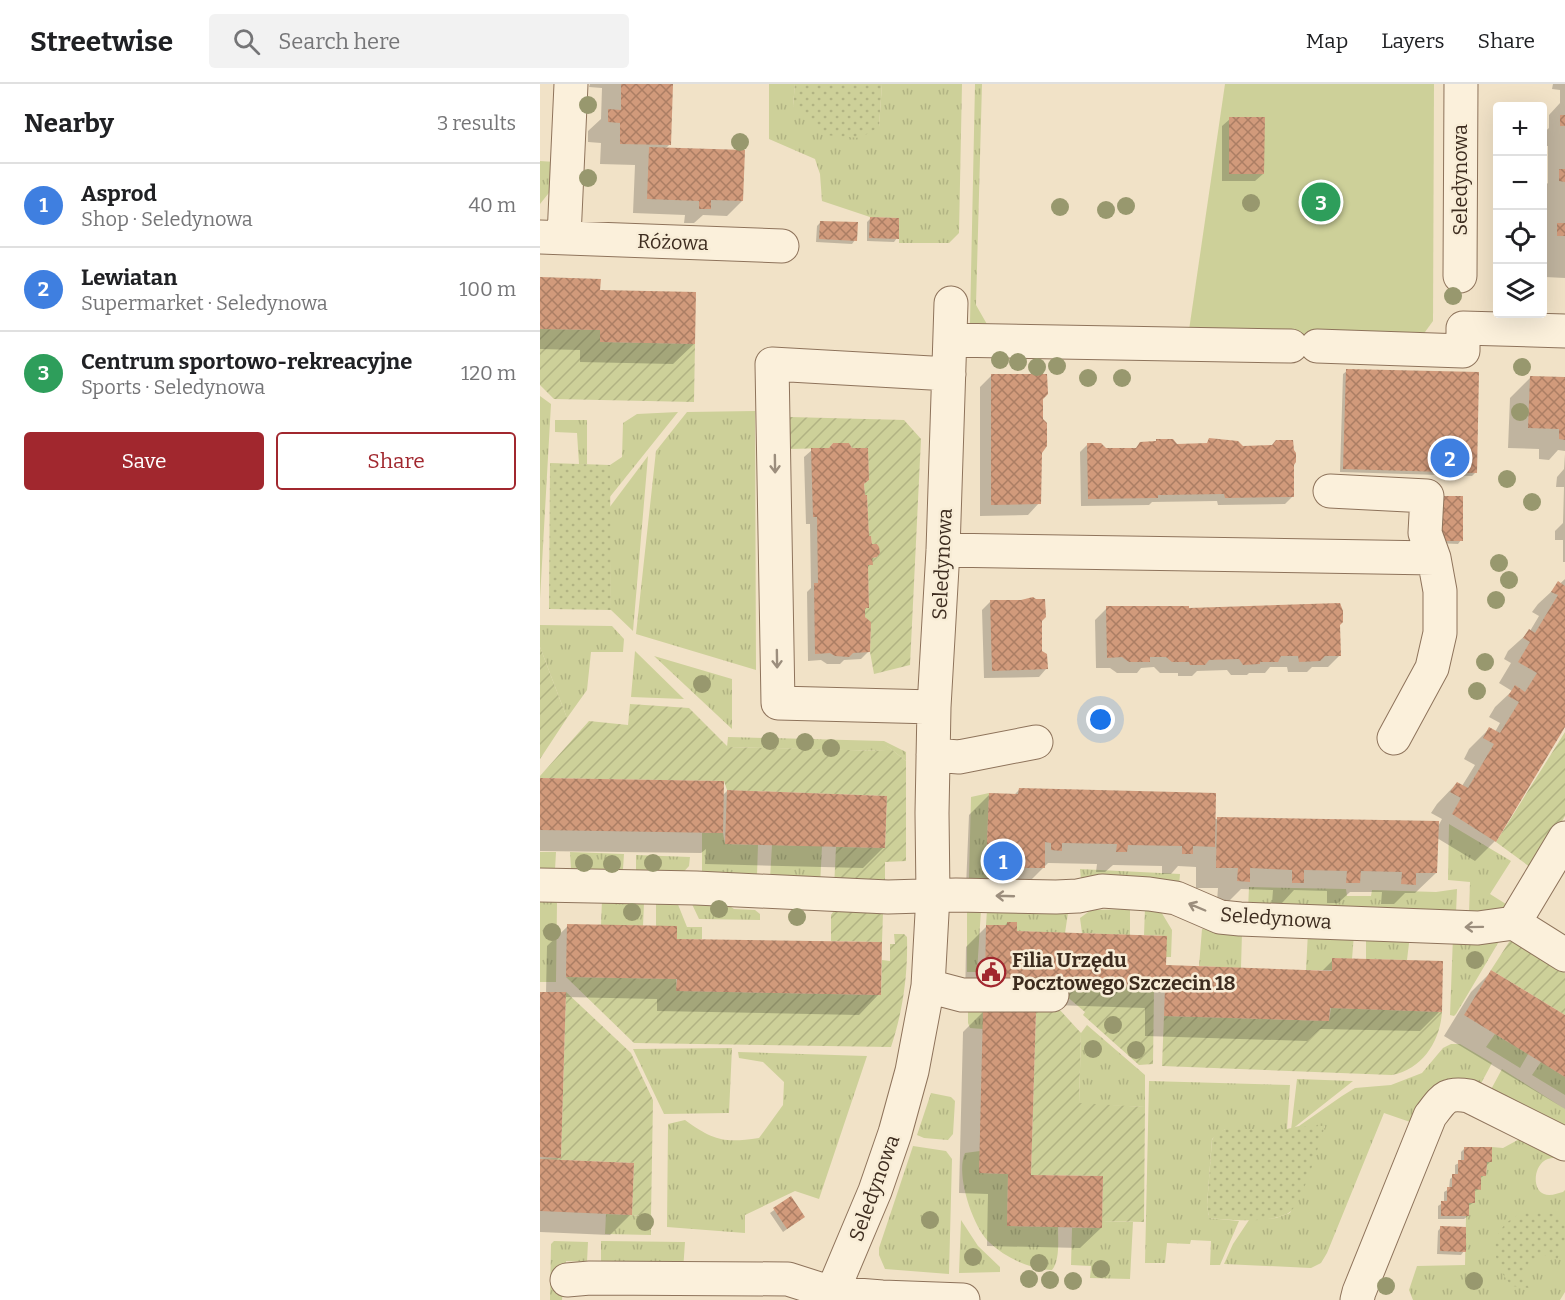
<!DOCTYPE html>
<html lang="en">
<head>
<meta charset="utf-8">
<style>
  :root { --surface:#fff; --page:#f2f2f2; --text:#202124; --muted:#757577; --line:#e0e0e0; --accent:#a1272e }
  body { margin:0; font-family:Bitter,serif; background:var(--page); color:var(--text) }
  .controls { position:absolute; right:18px; top:18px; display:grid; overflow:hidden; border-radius:6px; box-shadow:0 6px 24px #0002 }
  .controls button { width:54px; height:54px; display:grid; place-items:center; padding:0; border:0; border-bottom:2px solid var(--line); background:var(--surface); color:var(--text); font:30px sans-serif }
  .you { position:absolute; left:561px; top:636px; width:21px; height:21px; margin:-15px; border:4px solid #fff; border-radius:50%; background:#1a73e8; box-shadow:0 0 0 9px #1a73e833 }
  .badge { display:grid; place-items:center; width:39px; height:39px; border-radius:50%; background:var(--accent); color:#fff; font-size:20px; font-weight:700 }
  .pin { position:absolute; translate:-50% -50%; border:3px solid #fff; box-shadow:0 2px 6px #0006 }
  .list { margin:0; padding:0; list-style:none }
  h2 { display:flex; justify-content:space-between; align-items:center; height:78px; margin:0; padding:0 24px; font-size:26px }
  h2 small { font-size:20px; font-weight:400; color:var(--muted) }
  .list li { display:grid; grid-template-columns:39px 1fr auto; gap:18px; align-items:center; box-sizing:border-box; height:84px; padding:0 24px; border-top:2px solid var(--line) }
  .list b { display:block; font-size:22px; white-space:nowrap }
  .list p { margin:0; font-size:20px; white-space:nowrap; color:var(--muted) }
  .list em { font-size:20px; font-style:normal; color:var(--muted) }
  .actions { display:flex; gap:12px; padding:18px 24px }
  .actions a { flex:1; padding:14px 0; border:2px solid var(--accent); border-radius:6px; text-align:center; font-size:21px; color:var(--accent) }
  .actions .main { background:var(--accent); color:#fff }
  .icon { flex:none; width:33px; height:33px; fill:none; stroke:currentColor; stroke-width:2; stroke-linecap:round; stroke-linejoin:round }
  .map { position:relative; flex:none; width:1025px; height:1216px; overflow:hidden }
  header { display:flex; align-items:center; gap:36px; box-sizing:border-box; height:84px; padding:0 30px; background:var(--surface); border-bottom:2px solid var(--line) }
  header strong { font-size:28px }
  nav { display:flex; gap:33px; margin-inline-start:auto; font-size:21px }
  .search { width:420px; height:54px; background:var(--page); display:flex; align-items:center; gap:15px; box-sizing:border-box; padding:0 21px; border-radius:6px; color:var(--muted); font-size:22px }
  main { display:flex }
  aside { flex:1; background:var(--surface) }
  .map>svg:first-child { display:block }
  .grass { fill:url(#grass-tufts) }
  .park { fill:url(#park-dots) }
  .garden { fill:url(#garden-furrows) }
  .pitch { fill:#cdd099 }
  .shadow { fill:#0003 }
  .building { fill:url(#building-cross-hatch) }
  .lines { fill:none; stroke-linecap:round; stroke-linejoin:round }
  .minor-casing { stroke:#8e735b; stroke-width:35 }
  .minor { stroke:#fbf0db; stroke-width:33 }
  .tree { fill:#98986e }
  .oneway { stroke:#9c8e7d }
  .labels { text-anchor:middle; stroke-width:5; stroke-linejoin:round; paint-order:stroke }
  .street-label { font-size:20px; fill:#3d2c1f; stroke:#f8edd7 }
  .poi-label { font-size:20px; font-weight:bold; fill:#3d2c1f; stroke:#f8edd7; text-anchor:start }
</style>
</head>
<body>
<header>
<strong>Streetwise</strong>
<div class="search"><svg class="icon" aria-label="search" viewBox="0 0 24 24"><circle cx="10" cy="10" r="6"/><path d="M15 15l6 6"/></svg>Search here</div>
<nav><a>Map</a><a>Layers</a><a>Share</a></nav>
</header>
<main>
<aside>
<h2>Nearby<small>3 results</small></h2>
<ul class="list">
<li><span class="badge" style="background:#3f7fe0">1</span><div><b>Asprod</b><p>Shop · Seledynowa</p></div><em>40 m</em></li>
<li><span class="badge" style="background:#3f7fe0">2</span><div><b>Lewiatan</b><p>Supermarket · Seledynowa</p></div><em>100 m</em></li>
<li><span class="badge" style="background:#2e9e5b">3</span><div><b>Centrum sportowo-rekreacyjne</b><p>Sports · Seledynowa</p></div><em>120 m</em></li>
</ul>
<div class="actions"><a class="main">Save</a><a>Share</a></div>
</aside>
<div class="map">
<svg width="1025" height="1216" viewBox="0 0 1025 1216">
  <defs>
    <pattern id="grass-tufts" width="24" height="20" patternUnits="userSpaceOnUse" patternTransform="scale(1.5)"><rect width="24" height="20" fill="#cdd099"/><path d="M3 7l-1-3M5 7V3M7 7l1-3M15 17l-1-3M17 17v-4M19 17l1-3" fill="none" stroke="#b1b383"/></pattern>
    <pattern id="park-dots" width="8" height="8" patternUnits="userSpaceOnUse" patternTransform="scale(1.5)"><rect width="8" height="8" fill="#cdd099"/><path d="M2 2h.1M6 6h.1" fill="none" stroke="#b1b383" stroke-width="1.8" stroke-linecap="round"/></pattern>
    <pattern id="garden-furrows" width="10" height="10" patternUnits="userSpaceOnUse" patternTransform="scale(1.5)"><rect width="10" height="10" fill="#cdd099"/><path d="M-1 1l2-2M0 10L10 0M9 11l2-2" fill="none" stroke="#b1b383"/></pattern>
    <pattern id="building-cross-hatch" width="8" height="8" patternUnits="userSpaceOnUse" patternTransform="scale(1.5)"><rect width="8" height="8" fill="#d19a7b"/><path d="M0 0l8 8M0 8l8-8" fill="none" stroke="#ab7e64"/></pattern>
  </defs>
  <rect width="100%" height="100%" fill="#f1e2c7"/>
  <path class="grass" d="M229 0H255L253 22 339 43 342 0H422L419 149 409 159H359V134L330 133 282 117 280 90 275 75 229 55Z
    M435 0H442L436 221 452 249H437L430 239Z
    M0 77 15 78 12 105 0 120Z
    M0 312 11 320 0 515Z
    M215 327 216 586 96 550 116 367 147 328Z
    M138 328 69 414 70 381 82 373 83 339 97 330Z
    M15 336H47V380H39L37 349 15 348Z
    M108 372 93 547 71 526 69 424Z
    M0 541 72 542 84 555 83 568H51L47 606 27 634 0 563Z
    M95 567 144 615 91 613Z
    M114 572 192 595V645Z
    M188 653 344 657 366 668V677L347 662 346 667 187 663Z
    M449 709 446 783 467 784 465 796 429 794 431 713Z
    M909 740 971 777 950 810 969 822 965 825 929 829 930 798 908 796Z
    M162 749H183L185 760 218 761 217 791 162 788Z
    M232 761 282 762 280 803 230 795Z
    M0 768H16L15 786 0 789Z
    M30 768 84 770 83 785 78 792H37L31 785Z
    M96 771 150 773 149 782 139 793 96 788Z
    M540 785 640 790 639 802 541 796Z
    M709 803 806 805 807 812H831L832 806 896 808 917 805 916 830 708 826Z
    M0 815H12L17 819 16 898H0Z
    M62 816 104 819 103 842 61 841Z
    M137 818 147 843H162V855H137V842H116V819Z
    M151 818 185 819 194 825 215 826 220 830V836L159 835Z
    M605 824 620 826 632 846 631 873H626V852L604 851Z
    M427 825 441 826 437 888H427Z
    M590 825V851L542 849 540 834 551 826Z
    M447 826 528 829 525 849 477 847V838H467V841H446Z
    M662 845 702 848 701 884 659 882Z
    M768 848 814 850 812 875 792 874V886H766Z
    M964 849 916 930 914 932 910 931 913 852Z
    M826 850 870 851 867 876 826 875Z
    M495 921 443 945 430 944 428 939V925Z
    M547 941 605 991V1023L539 1020 541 949Z
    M955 950 988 970 980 984 946 963Z
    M911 960H920L952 979 938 1005 873 1039 844 1029 787 1169 781 1179 771 1184 684 1180 693 1160 709 1136 736 1134 750 1129 785 1042H759L802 1012 815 1004 851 1001 882 989 903 964Z
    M192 964 189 1029 124 1030 93 965Z
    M198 968 327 972 279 1115 255 1107 205 1131V1149L127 1143 128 1040 145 1036C174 1057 184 1059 219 1054L243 1021 244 998 223 978 199 974Z
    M1001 978 1025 993V1011L992 991Z
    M962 985 1025 1025V1051L948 1011Z
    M757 995 813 997 751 1046Z
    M609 997 750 1001 747 1045H685L672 1055 667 1121 669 1134 699 1137 680 1181H670L671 1157 651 1156 650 1160 627 1159 625 1179H605Z
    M391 1009 411 1013 415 1017 413 1050 408 1056 384 1054 377 1051Z
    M987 1051 1018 1073C1013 1074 1008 1074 1004 1077 994 1084 992 1105 1004 1110 1010 1113 1018 1109 1023 1108L1025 1106V1208L1020 1216H873L869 1206 877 1182 925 1181 926 1132H929V1119H935V1105H941V1092H946L947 1078H952V1063L963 1064Z
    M373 1062 406 1067 412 1075 409 1190 345 1185 339 1171V1164Z
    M440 1067 439 1089 468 1090 467 1142 518 1143C518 1157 520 1176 512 1186 490 1185 466 1174 450 1159 433 1144 415 1090 425 1069Z
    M66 1130 111 1132V1151L65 1150Z
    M421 1136 438 1162 460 1183V1188L419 1189Z
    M562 1137 593 1138 590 1195 550 1194 551 1182 531 1181 532 1144H562Z
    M14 1157 48 1158 47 1178 26 1177 22 1216H10L11 1160Z
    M61 1157 145 1158 143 1187 61 1182Z"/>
  <path class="park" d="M255 0H342L339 43 320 54 284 51 253 22Z
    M10 379 70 381 71 526 9 525Z
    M759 1042H785C778 1062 764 1115 751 1127 737 1140 687 1136 669 1134L667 1121 672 1056 676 1050 685 1045H747Z
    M997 1127 1014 1130 1025 1139V1158L1017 1176 1004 1171 989 1178 984 1191 989 1204 972 1202C951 1179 946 1148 978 1131 983 1128 991 1128 997 1127Z"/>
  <path class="garden" d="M0 245 60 246V258L155 260 154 318 14 315 0 301Z
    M250 333 364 336 381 355 370 581 334 590 330 568 331 539 325 533V524L329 523 328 481H332V474L337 473C340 468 340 465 337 460H332L331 452H329L327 411H325L324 400 329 396 328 364H312L309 359H293L289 364 250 365Z
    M0 563 27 634 0 675Z
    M90 620 149 624 188 663 346 667V661L366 677V777L345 778V807L294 804 296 763 345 764 347 712 187 706 184 697 0 694V692L49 637 88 641Z
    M1025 648V732L994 786 956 758Z
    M293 828H343L342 858 291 857V831Z
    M354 850H364L367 853C368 890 363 927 351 963L94 959 26 893 136 895 137 907 341 911 342 876 350 877V860H355Z
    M971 855 1025 889V931L951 886Z
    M515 900 614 903 613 980 599 981 543 931 545 928 525 911Z
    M26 908 91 969 113 1016 111 1132 92 1131 94 1079 0 1075 21 1074Z
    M791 924 902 928C900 957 883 985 852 991L622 982 624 932 789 937Z
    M519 925 541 949 539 1019 605 1023 604 1138 562 1137 563 1092 491 1091 496 927Z"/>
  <path class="pitch" d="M685 0H894L893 237 877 259 648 253Z"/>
  <path class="shadow" d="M50 0H131L130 60 125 65 202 117 187 132 163 131 154 139H144L145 131 93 129 95 81 60 80 61 59 48 58V47L61 35 62 4 49 3Z
    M1013 0H1025V194L1005 193 1006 172H1002V156L1006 152 1007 118H1002V104L1008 99V62H1002V50L1009 44V31L1020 19V6L1012 5Z
    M690 35 723 90 715 97H682V42Z
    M330 135 357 154 354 158 327 157V138Z
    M281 138 315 156 312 160 276 158 277 142Z
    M0 195 59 207 154 260 133 280 40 278V266L0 265Z
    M807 287 935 389 932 392 800 388 803 290Z
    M452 291 501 314 499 419 488 431 440 432V303Z
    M991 293 1025 295V367L1018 366 1009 376 999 375V365L968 364 970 314Z
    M670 356 703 363 732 362 752 380 753 412 745 420 678 421 677 417 612 418 609 421 541 422 540 368 548 360 566 365H595L665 361Z
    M272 366 323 400 328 454 335 472 327 484V523L324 527 329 567 321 575 304 576 300 580H287L281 576 268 577 267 508 271 504 270 440H266L264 373Z
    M1025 370V478H1023V456H1015V447L1023 439 1024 403H1016L1017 393 1024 385Z
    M897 417 921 456 918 460 895 459Z
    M1025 495V641L955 757 935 777 897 754 896 789 875 809H865L854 820H841L842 808H810L798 819H787V807L754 806 742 819H732L733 806 701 805 688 818 677 817 678 804H656V783L638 782 631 790H622V782L573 781 565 788H556L557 780 508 779 483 804 426 803 429 731 449 711 473 712 479 706 674 735 897 739V744L902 735 891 729 897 720 917 699 922 702 935 681 924 675 929 665 949 645 955 648 960 639 949 633 955 623 972 607 959 599 971 579 964 575 968 567 990 547 999 532 992 528 998 520Z
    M450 518 500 537 501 568 506 585 499 593 444 594 442 526Z
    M567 524 648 525 799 541 800 571 788 583H772L767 588H748L747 583H730L725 589H709L707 591H691L687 586 657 587 652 592H638V589H620L614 583 601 584 597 589H577L570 584H556L555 536Z
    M0 696 182 712 187 707 344 763 323 784 165 780 166 765 161 769 0 767Z
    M467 839 476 849 624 883 781 888 793 876 900 927 880 947 780 945 767 957 605 952V924L425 918 426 863 447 842 464 843Z
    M28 842 135 856 339 910 319 931 117 927V915L24 913 20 1073 16 1077 91 1130 70 1151 0 1148V909H6L7 862Z
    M951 888 1025 933V1025L904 952 931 908Z
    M444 927 490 1092 561 1144 540 1164 447 1162 448 1110 419 1109 423 948Z
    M925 1064 950 1078 947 1081 945 1091 939 1095V1105L933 1108V1119L928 1122V1132L924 1135H898V1122L904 1118V1108L909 1105 910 1095 915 1091V1081L921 1078V1068Z
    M251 1114 260 1136 243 1148 230 1129Z
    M901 1143 924 1167 921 1171 897 1170 898 1147Z"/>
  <path class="building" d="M81 0H133L131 61 80 60V39L68 38V25L81 26Z
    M1020 31H1025V42H1020Z
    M689 33H725L724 90H689Z
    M109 63 205 66 203 117 171 116V125H159V117L107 115Z
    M1019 85H1025V98L1019 97Z
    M330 133 359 134V155L329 154Z
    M280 137 318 138 317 157 279 155Z
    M1017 139H1025V152H1017Z
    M0 193 61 195 60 206 156 208 155 260 60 258V246L0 245Z
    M806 285 939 288 937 389 803 385Z
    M451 290H507L508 310 503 315V335L507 339V362L502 369 501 420 451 421Z
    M990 292 1025 293V356L1019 355V345L988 344Z
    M669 354 698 357 703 362 732 361 736 356H753L754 366 756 369V378L754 381V413L685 414 684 410 618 411V414L548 415 547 359H561L566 364H596L600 358 616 357V355H633L637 360 667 359Z
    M293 359H309L312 364H328L329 396 324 400 325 411H327L329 452H331L332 460H337L339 463 340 469 337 473 332 474 333 481H328L329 524H325V533L331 538 330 568 313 569 309 573 295 572 290 569 275 570 274 499H278L277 433H273L271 364H289Z
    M899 412H923V457H898Z
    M1018 497 1025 502V643L956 758 912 730 921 714 910 708 917 698 928 704 954 660 943 654 949 643 960 649 979 618 968 612 975 601 985 608 997 589 978 578 990 558 983 554 989 545 995 549 1018 511 1011 508Z
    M493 513 496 515H505L506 533 502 537V567L507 570 508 585 452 587 450 516H481Z
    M800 519 803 527V538L800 541 801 572H785L780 577 759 578 758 572H741L738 578H720V580L703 581 699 575 669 576 665 581H650L649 578H632L626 573H610V578H589L582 573 567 574 566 522H649V524Z
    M0 694 184 697 183 749 0 746Z
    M479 704 676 709 675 763 653 762V770H642V762L588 761 587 768H576L577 760 522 759V767L511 766V759L505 758V784H477V786H466L467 784 446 783 449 709 478 710Z
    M187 706 347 712 345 764 185 760Z
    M677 733 899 737 897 789H876V801L861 800 862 788 821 787 820 799H806L807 787 764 786V799H752V786L710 784V798L697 797 698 784H676Z
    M467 838H477V847L627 852 626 881 792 887V874L903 877 902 928 790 924 789 937 624 932 625 904 445 898 446 841H467Z
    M27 840 137 842V855L342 858 341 911 136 907 137 895 26 893Z
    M951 886 1025 931V993L924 931Z
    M0 908H26L21 1074 0 1073Z
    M443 926 496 927 491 1091 563 1092 562 1144 467 1142 468 1090 439 1089Z
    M924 1063H952V1078H947L946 1092H941V1106L935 1105V1119H929V1132H901V1117H907V1103H912V1090H918V1076H924Z
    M0 1075 94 1079 92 1131 0 1127Z
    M251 1112 265 1133 247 1145 233 1124Z
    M900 1142 926 1143V1168L900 1167Z"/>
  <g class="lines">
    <g class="minor-casing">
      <path id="minor" d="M0 153 242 162
        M24 153 31 0
        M920 192 921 0
        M410 256 751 262
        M777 262 923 267V244L1025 247
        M790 407 887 412 885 449 894 474 900 507V549L892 584 854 654
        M403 466 894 474
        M394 623 238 619 232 280 409 290
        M393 671 419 673 496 658
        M0 801 156 804 348 813 416 811 516 813 538 812 562 807 609 810 636 814 680 833 700 835 938 844 974 839 1025 871
        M974 839 1025 754
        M388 902 422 911H512
        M27 1196 50 1194 248 1195 292 1209 342 1213 423 1216
        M291 1216 292 1209 335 1107 355 1049 372 987 388 902 393 811 392 729 394 623 403 466 411 219
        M817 1216 819 1208 890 1032C904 1014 906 1008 929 1012L1025 1060"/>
    </g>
    <use href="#minor" class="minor"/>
  </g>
  <g class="tree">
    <circle cx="48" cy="21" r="9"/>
    <circle cx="200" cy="58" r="9"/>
    <circle cx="48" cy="94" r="9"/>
    <circle cx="711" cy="119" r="9"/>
    <circle cx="586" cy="122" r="9"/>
    <circle cx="520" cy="123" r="9"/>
    <circle cx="566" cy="126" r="9"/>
    <circle cx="913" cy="212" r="9"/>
    <circle cx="460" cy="276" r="9"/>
    <circle cx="478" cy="278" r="9"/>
    <circle cx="517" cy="282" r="9"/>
    <circle cx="497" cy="283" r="9"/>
    <circle cx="982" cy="283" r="9"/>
    <circle cx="548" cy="294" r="9"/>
    <circle cx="582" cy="294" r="9"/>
    <circle cx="980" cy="328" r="9"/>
    <circle cx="967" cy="395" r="9"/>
    <circle cx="992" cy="418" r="9"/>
    <circle cx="959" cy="479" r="9"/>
    <circle cx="969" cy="496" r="9"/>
    <circle cx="956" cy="516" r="9"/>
    <circle cx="945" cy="578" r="9"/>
    <circle cx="162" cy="600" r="9"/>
    <circle cx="937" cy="607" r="9"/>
    <circle cx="230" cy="657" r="9"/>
    <circle cx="265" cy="658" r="9"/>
    <circle cx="291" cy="664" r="9"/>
    <circle cx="44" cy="779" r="9"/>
    <circle cx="113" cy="779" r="9"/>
    <circle cx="72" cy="780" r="9"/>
    <circle cx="179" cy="825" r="9"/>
    <circle cx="92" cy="828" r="9"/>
    <circle cx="257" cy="833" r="9"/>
    <circle cx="12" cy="848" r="9"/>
    <circle cx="935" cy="876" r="9"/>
    <circle cx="573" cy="941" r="9"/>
    <circle cx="553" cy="965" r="9"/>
    <circle cx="596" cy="966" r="9"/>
    <circle cx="390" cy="1136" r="9"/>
    <circle cx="105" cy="1138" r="9"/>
    <circle cx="433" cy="1173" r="9"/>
    <circle cx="499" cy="1179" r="9"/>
    <circle cx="561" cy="1185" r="9"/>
    <circle cx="489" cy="1195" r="9"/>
    <circle cx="510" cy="1196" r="9"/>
    <circle cx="533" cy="1197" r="9"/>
    <circle cx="934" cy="1197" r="9"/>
    <circle cx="846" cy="1202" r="9"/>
  </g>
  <defs><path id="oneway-shaft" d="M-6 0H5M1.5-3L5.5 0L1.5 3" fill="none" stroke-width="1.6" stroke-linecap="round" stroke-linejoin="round" transform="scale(1.5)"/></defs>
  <g class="oneway">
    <use href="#oneway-shaft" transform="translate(235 380) rotate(89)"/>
    <use href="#oneway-shaft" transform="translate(237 575) rotate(89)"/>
    <use href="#oneway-shaft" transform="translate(465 812) rotate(-178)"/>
    <use href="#oneway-shaft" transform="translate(657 823) rotate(-157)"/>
    <use href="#oneway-shaft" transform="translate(934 843) rotate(179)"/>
  </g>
  <defs>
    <g id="civic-ring" transform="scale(1.5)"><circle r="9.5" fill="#f8edd7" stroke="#a1272e" stroke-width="1.5"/><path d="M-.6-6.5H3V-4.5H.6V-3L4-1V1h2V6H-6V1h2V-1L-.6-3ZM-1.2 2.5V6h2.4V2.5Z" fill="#a1272e"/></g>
  </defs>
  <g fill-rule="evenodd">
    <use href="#civic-ring" x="451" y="888"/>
  </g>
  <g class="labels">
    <g class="street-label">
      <text transform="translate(920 96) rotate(-90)" y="7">Seledynowa</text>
      <text transform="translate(133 158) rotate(2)" y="7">Różowa</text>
      <text transform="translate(402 480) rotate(-87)" y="7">Seledynowa</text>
      <text transform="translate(736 834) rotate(4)" y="7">Seledynowa</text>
      <text transform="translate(334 1104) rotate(-70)" y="7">Seledynowa</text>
    </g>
    <g class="poi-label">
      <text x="472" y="883">Filia Urzędu<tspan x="472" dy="23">Pocztowego Szczecin 18</tspan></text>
    </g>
  </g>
</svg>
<div class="controls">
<button>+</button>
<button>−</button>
<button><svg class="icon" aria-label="locate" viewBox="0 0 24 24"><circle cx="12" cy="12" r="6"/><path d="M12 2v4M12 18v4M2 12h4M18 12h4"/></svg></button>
<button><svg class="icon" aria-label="layers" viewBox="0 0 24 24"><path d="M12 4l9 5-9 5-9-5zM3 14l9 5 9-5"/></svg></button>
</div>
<div class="you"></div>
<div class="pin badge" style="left:463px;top:777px;background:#3f7fe0">1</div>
<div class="pin badge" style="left:910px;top:374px;background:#3f7fe0">2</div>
<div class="pin badge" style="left:781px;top:118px;background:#2e9e5b">3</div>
</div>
</main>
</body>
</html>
